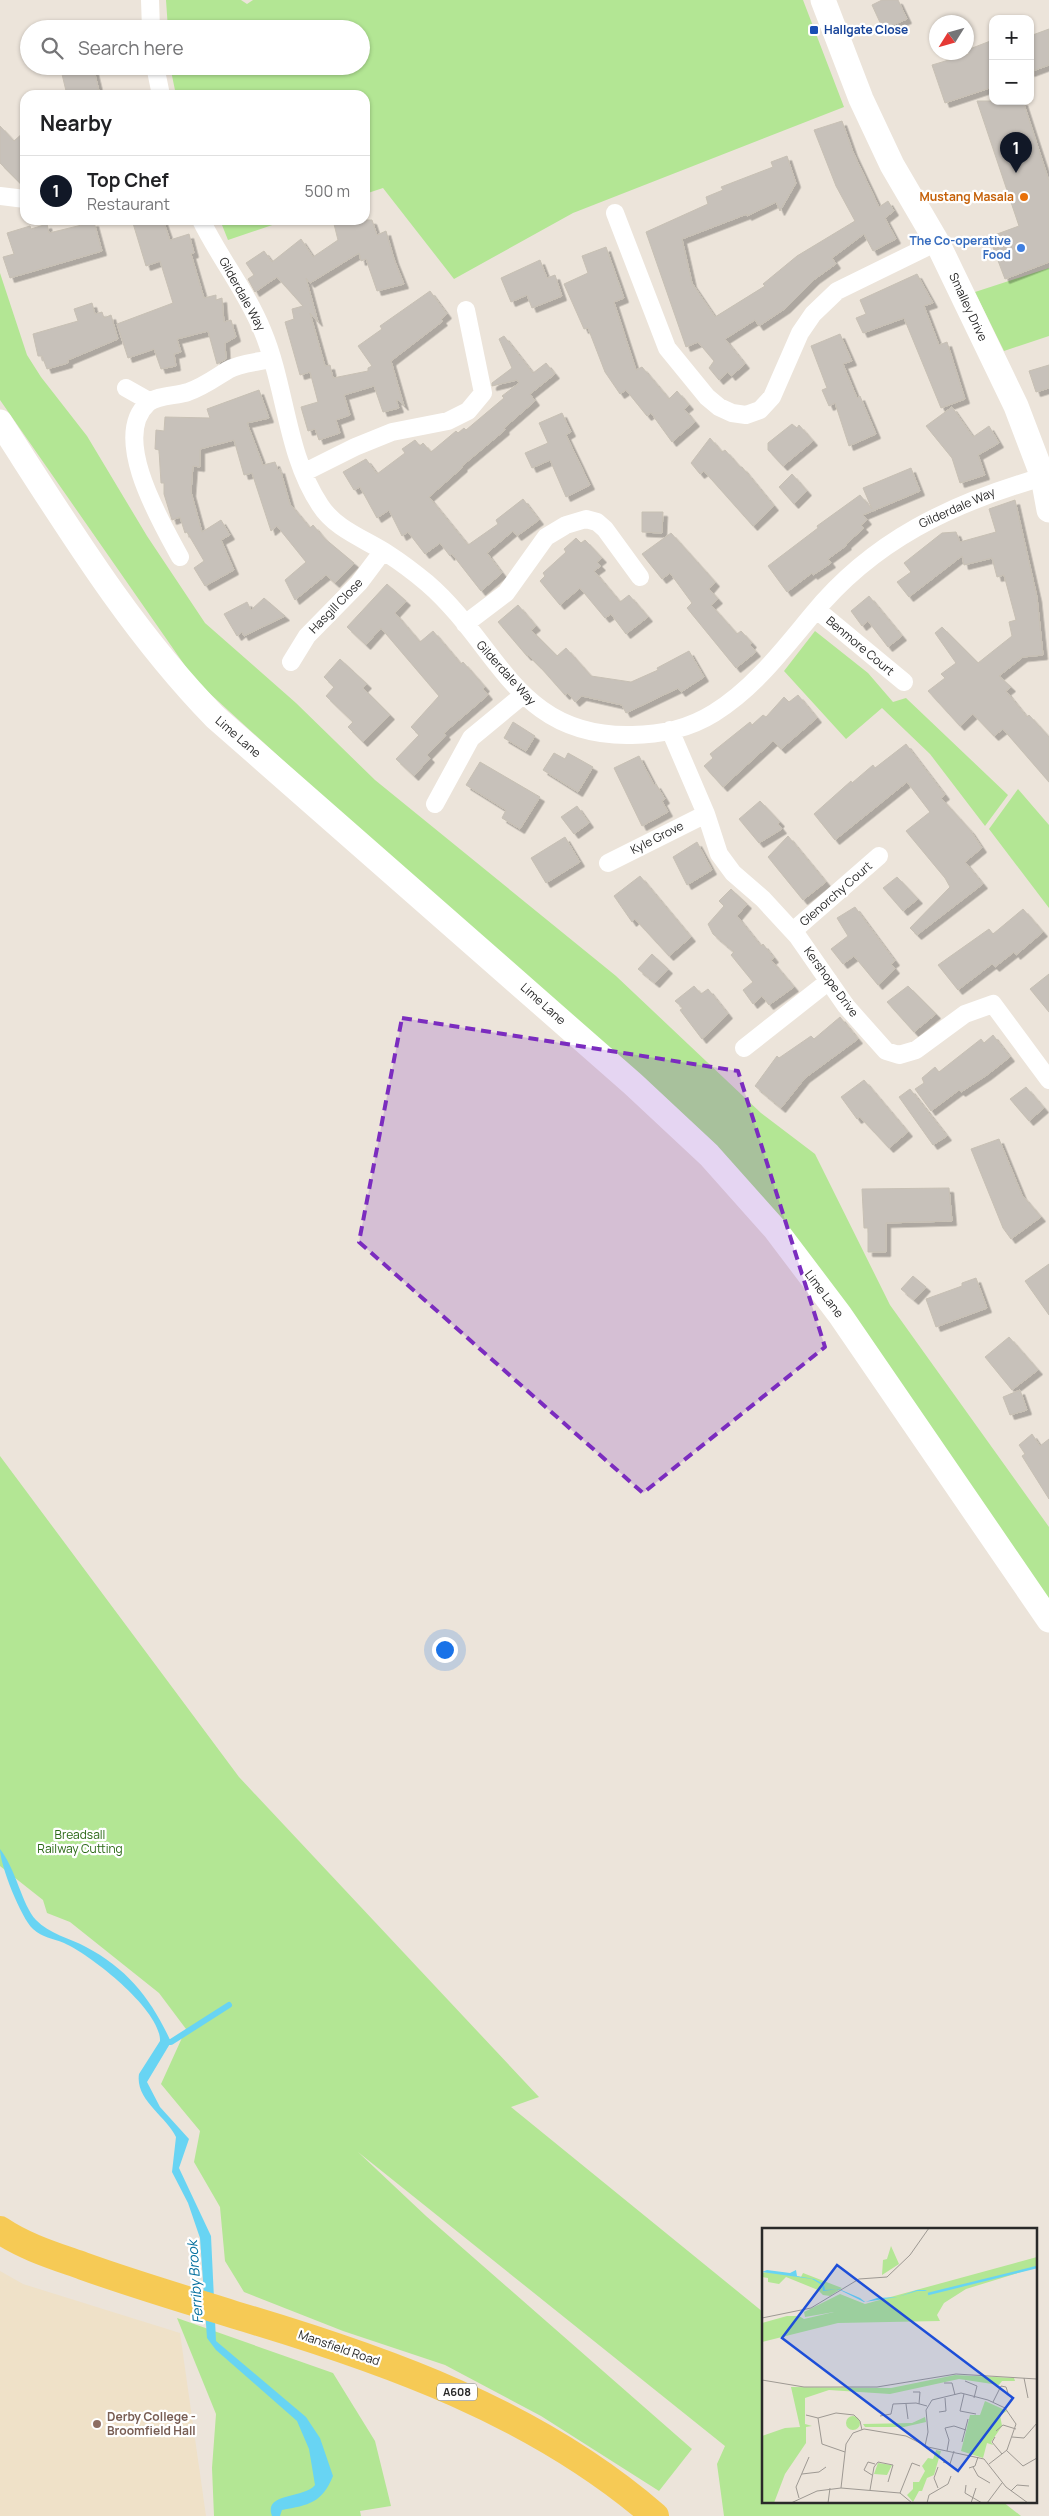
<!DOCTYPE html>
<html lang="en">
<head>
<meta charset="utf-8">
<style>
  :root { --surface:#fff; --page:#f2f2f2; --text:#202124; --muted:#757577; --line:#e0e0e0; --accent:#111827 }
  body { margin:0; font-family:Manrope,sans-serif; background:var(--page); color:var(--text) }
  .controls { position:absolute; right:15px; top:15px; display:grid; overflow:hidden; border-radius:10px; box-shadow:0 1px 4px #0004 }
  .controls button { width:45px; height:45px; display:grid; place-items:center; padding:0; border:0; border-bottom:1px solid var(--line); background:var(--surface); color:var(--text); font:25px sans-serif }
  .compass { position:absolute; left:929px; top:15px; width:45px; height:45px; border-radius:50%; background:var(--surface); box-shadow:0 1px 4px #0004; rotate:233deg }
  .you { position:absolute; left:444px; top:1649px; width:18px; height:18px; margin:-12px; border:4px solid #fff; border-radius:50%; background:#1a73e8; box-shadow:0 0 0 8px #1a73e833 }
  .badge { display:grid; place-items:center; width:32px; height:32px; border-radius:50%; background:var(--accent); color:#fff; font-size:16px; font-weight:700 }
  .pin { position:absolute; translate:-50% -41px; filter:drop-shadow(0 1px 2px #0008) }
  .pin::after { content:''; position:absolute; top:26px; width:18px; height:15px; background:inherit; clip-path:polygon(0 0,100% 0,50% 100%) }
  .list { margin:0; padding:0; list-style:none }
  h2 { display:flex; justify-content:space-between; align-items:center; height:65px; margin:0; padding:0 20px; font-size:21px }
  h2 small { font-size:16px; font-weight:400; color:var(--muted) }
  .list li { display:grid; grid-template-columns:32px 1fr auto; gap:15px; align-items:center; box-sizing:border-box; height:70px; padding:0 20px; border-top:1px solid var(--line) }
  .list b { display:block; font-size:19px; white-space:nowrap }
  .list p { margin:0; font-size:16px; white-space:nowrap; color:var(--muted) }
  .list em { font-size:16px; font-style:normal; color:var(--muted) }
  .icon { flex:none; width:28px; height:28px; fill:none; stroke:currentColor; stroke-width:2; stroke-linecap:round; stroke-linejoin:round }
  .map { position:relative; flex:none; width:1049px; height:2516px; overflow:hidden }
  .search { position:absolute; background:var(--surface); box-shadow:0 1px 4px #0004; left:20px; top:20px; width:350px; height:55px; display:flex; align-items:center; gap:12px; box-sizing:border-box; padding:0 18px; border-radius:28px; color:var(--muted); font-size:19px }
  .panel { position:absolute; background:var(--surface); box-shadow:0 1px 4px #0004; left:20px; top:90px; width:350px; height:135px; border-radius:15px }
  .map>svg:first-child { display:block }
  .education { fill:#efe1c8 }
  .green { fill:#b3e694 }
  .water { fill:#68d4f3 }
  .lines { fill:none; stroke-linecap:round; stroke-linejoin:round }
  .stream { stroke:#68d4f3; stroke-width:6 }
  .building { fill:#c7c1ba; stroke:#c7c0b4; filter:url(#shadow) }
  .street { stroke:#fff; stroke-width:18 }
  .secondary { stroke:#fff; stroke-width:25 }
  .primary { stroke:#f6ca55; stroke-width:28 }
  .marked { fill:#7b2cbf; fill-opacity:0.2; stroke:#7b2cbf; stroke-width:4; stroke-dasharray:10 6; stroke-linejoin:round }
  .transit-dot { fill:#1a4fb4; stroke:#fff; stroke-width:2 }
  .food-dot { fill:#e8710a; stroke:#fff; stroke-width:2 }
  .shop-dot { fill:#3f7fe0; stroke:#fff; stroke-width:2 }
  .education-dot { fill:#8d6e63; stroke:#fff; stroke-width:2 }
  .labels { text-anchor:middle; stroke-width:4.5; stroke-linejoin:round; paint-order:stroke }
  .shield { fill:#fff; stroke:#696969; stroke-width:1 }
  .shield-label { font-size:11px; font-weight:bold; fill:#292929 }
  .transit-label { font-size:12px; font-weight:bold; fill:#164399; stroke:#fff; text-anchor:start }
  .food-label { font-size:12px; font-weight:bold; fill:#c56008; stroke:#fff; text-anchor:end }
  .shop-label { font-size:12px; font-weight:bold; fill:#366cbe; stroke:#fff; text-anchor:end }
  .street-label { font-size:12px; fill:#292929; stroke:#fff }
  .park-label { font-size:12px; fill:#2b6916; stroke:#fff }
  .education-label { font-size:12px; font-weight:bold; fill:#785e54; stroke:#fff; text-anchor:start }
  .water-label { font-size:14px; font-style:italic; fill:#07719f; stroke:#fff }
  .inset-river { fill:none; stroke:#68d4f3; stroke-width:2.5 }
  .inset-road { fill:none; stroke:#9e9993; stroke-width:1 }
  .view { fill:#1d4ed8; fill-opacity:0.15; stroke:#1d4ed8; stroke-width:2.5 }
  .inset-edge { fill:none; stroke:#292929; stroke-width:2.5 }
</style>
</head>
<body>
<div class="map">
<svg width="1049" height="2516" viewBox="0 0 1049 2516">
  <defs>
    <filter id="shadow"><feDropShadow dx="4.5" dy="4.5" stdDeviation="0" flood-color="#0004"/></filter>
  </defs>
  <rect width="100%" height="100%" fill="#ece4da"/>
  <path class="education" d="M0 2271 23 2284 180 2333 206 2516H0Z"/>
  <path class="green" d="M166 0H241L247 4 253 0H803L844 107 573 213 454 279 383 188 365 194V95H176L170 66H361V29H168Z
    M220 220H287L228 240Z
    M1049 268V336L1004 351 975 292Z
    M0 273 27 355 41 377 87 436 147 536 205 623 296 703 375 780 616 976 761 1113 815 1154 890 1305 1049 1527V1601L841 1301 356 827 195 680 0 400Z
    M815 631 868 673 893 702 906 698 1008 795 985 826 930 754 882 708 846 739 784 671Z
    M1018 789 1049 825V908L989 829Z
    M0 1456 239 1777 539 2097 511 2107 763 2312V2502H1003L1021 2516H724L717 2464 725 2446 358 2152 426 2216 692 2449 659 2491 541 2416 445 2365 343 2331 244 2292 225 2261 220 2207 194 2162 200 2131 161 2084 186 2029 159 1993 70 1922 47 1913 43 1900 0 1866Z
    M177 2318 333 2373 375 2441 391 2506 360 2511 361 2516H214L212 2468 216 2414Z"/>
  <path class="water" d="M0 1849C16 1869 22 1905 36 1920 49 1934 70 1938 86 1947 128 1969 152 2000 171 2042L147 2082 160 2107 189 2139 179 2168 211 2236 216 2341 306 2417 320 2438 333 2476C322 2503 309 2505 282 2510L280 2516H272C263 2492 304 2499 315 2485L309 2449 297 2421 216 2350 207 2338 200 2238 188 2203 172 2172 176 2137C166 2116 135 2100 139 2074L160 2041C161 2010 91 1955 64 1943 52 1938 43 1938 33 1929 21 1918 0 1865 0 1849Z"/>
  <g class="lines">
    <path class="stream" d="M164 2042H171L229 2005"/>
  </g>
  <path class="building" d="M882 0H898L907 19 883 29 872 5Z
    M1049 29V65L1030 72V36Z
    M993 40V87L945 103 932 65 969 54 967 50Z
    M60 66H93L100 95H67Z
    M977 101H1023L1049 181V262L1005 279 989 237 1019 226Z
    M842 121 853 152 879 207 888 201 894 211 885 218 896 239 873 251 864 234 832 258 836 264 815 279 786 308 759 326 755 320 725 339 745 364 731 376 728 372 719 380 709 368 714 361 698 342 686 347 646 232 708 204 706 197 723 190 721 187 773 167 771 162 787 156 796 183 780 211 776 202 747 216V214L682 239 692 283 715 317 765 286 763 284 797 256 855 221 836 186 814 130Z
    M0 126 14 141 25 131V188L0 163Z
    M132 220H163L170 240 189 234 194 253 191 254 204 298 216 295V300L222 298 224 322 231 320 236 337 225 343 226 359 217 364 208 331 177 339 181 352 174 354 176 366 161 369 154 349 128 358 117 324 173 303 160 261 146 266Z
    M333 220H372L377 235 386 231 394 259 404 284 377 291 366 259 361 261 359 253 310 283 306 278 318 322 310 313 325 366 330 365 333 378 368 371V368L372 366 358 346 382 329 380 326 430 291 447 314 441 319 443 321 391 361 404 406 398 400H396L399 408 383 412 374 386 344 395 350 415 336 420 340 433 319 440 315 429 308 431 301 407 318 402 310 372 300 375 285 322 294 319 292 309 303 306 277 277 255 292 248 279 254 275 246 263 264 251 272 262 301 239 313 257 338 240Z
    M94 222 102 251 10 278 3 257 14 254 7 233 30 226 31 229 47 224 49 233Z
    M606 247 624 298 614 302 636 370 642 367 669 399 677 391 689 405 684 409 695 422 672 442 651 413 647 416 626 390 620 394 605 372 588 328 584 329 564 284 588 273 582 256Z
    M540 260 547 278 555 275 562 296 532 308 527 295 511 302 501 278Z
    M917 274 933 303 924 306 939 345 947 342 965 399 941 408 904 318 863 333 856 318 866 314 860 300Z
    M92 303 95 314 102 312 104 318 111 315 118 339 68 360V363L47 369 42 356H38L33 334 78 321 74 309Z
    M840 334 852 361 843 364 857 398 860 396 876 434 849 446 835 403 829 406 822 390 827 388 811 346Z
    M504 336 533 373 546 363 555 374 530 394 535 401 504 428 505 430 462 466 463 467 429 497 468 545 498 524 496 520 523 499 539 520 517 536 513 531 487 553 502 573 481 591 452 554 450 556 440 543 425 554 408 532 402 536 389 510 377 518 360 487 354 490 343 472 366 459 377 474 405 453 402 449 415 440 420 446 423 443 431 452 456 431 458 433 464 428 466 430 504 398 502 396 519 383 517 380 492 386V383L512 368 499 339Z
    M1049 365V388L1036 392 1029 371Z
    M259 390 269 418 247 423 263 465 275 462 278 470 280 469 290 504 310 528 313 525 324 538 354 563 335 583 326 575 295 600 285 580 306 562 277 526 271 531 252 473 244 475 234 440 200 449V467L193 466 191 492 202 532 221 520 230 535 221 540 234 570 205 586 194 568 204 561 187 532 185 533 180 517 172 520 164 494V483H161L159 450 155 449 156 430 164 431 165 417 210 418 207 409Z
    M952 407 973 437 989 426 999 443 978 455 985 475 960 483 952 458 926 426Z
    M562 413 571 432 566 435 590 485 566 497 550 460 532 468 525 453 548 443 539 423Z
    M792 424 797 428 799 425 813 441 783 466 768 450V443Z
    M710 438 722 452 725 450 740 467H742L774 506 753 526 704 471 700 474 691 463Z
    M911 468 920 491 863 515 867 520 861 525 864 528 846 544 847 545 828 559 831 563 813 575 812 573 787 592 768 566 818 528 817 526 860 495 872 509 863 488Z
    M792 474 807 491 794 504 779 487Z
    M1015 500 1037 597 1043 655 1023 657 999 676 1011 687 1006 691 1027 717 1029 715 1049 737V782L1003 729 994 736 973 714 960 726 928 691 945 678 941 674 956 663 935 633 942 627 978 663 1012 636 1009 622 1016 620 1004 575 997 577 992 558 964 565 962 556 909 597 897 582 911 572 904 563 942 533 956 532 960 542 996 532 989 509Z
    M642 512H663L662 533 642 532Z
    M671 533 715 582 709 589 718 599 711 605 737 634 741 631 752 643 750 645 756 652 736 668 687 608 692 603 670 573 662 579 642 554Z
    M576 538 581 543 585 540 602 558 597 562 601 566 594 571 620 602 629 595 648 617 626 634 611 614 605 618 580 588 560 605 540 581 545 576 543 573 566 552 564 549Z
    M387 584 406 601 395 613 420 642 433 631 461 664 463 662 485 687 483 689 488 695 444 733 446 735 427 755 430 758 414 776 396 759 419 735 411 727 439 696 381 628 366 645 347 627Z
    M869 596 902 636 888 647 868 621 862 626 851 611Z
    M264 598 285 616 244 636 242 632 237 636 224 614 247 602 251 610Z
    M518 605 536 626 531 630 557 656 566 648 591 676 631 682 658 670 657 668 689 651 704 677 681 692 678 688 626 713 622 705 582 696 575 702 568 693 565 695 542 669 528 655 527 656 498 622Z
    M340 659 367 684 363 688 390 715 363 742 348 727 353 722 326 696 334 687 324 677Z
    M798 695 817 718 781 749 773 741 723 787 704 766 713 758 710 754 750 722 752 725 763 715 766 717 784 697 789 702Z
    M513 722 535 736 526 751 504 738Z
    M906 744 945 795 941 798 970 830 982 848 965 862 983 884 917 935 910 928 950 887 945 878 906 831 930 812 907 782 835 840 814 814 851 781 852 783 873 765 875 768Z
    M554 753 565 759 568 753 593 767 578 792 543 770Z
    M639 756 654 785 656 784 665 799 662 801 668 812 642 826 614 768Z
    M480 762 540 797 520 829 502 818 506 810 466 785Z
    M760 801 780 822 778 824 782 829 759 843 739 819Z
    M577 806 589 823 574 834 561 817Z
    M788 836 826 882 803 900 768 857Z
    M565 837 580 862 546 883 531 858Z
    M697 842 712 870 687 885 673 857Z
    M640 876 691 937 669 956 635 919 632 922 614 896Z
    M897 877 918 899 903 911 883 888Z
    M731 889 747 904 737 916 761 946 763 944 774 958 771 960 794 987 769 1005 762 996 753 1004 743 990 753 982 731 955 734 952 713 934 708 924 724 906 719 901Z
    M855 907 895 961 891 964 895 969 878 985 854 956 843 964 831 949 848 936 837 918Z
    M1023 909 1043 932 1016 955 1014 952 995 967 992 964 958 990 938 965 989 929 993 934Z
    M652 954 668 969 655 983 638 969Z
    M1049 974V1012L1030 989Z
    M694 986 701 994 708 989 728 1014 702 1039 680 1010 683 1008 675 1001Z
    M908 986 936 1014 914 1032 887 1002Z
    M840 1017 858 1039 805 1078 781 1108 755 1086 777 1056 779 1058 811 1036 814 1039Z
    M993 1035 1010 1057 987 1075 961 1092 959 1090 931 1111 915 1089 924 1083 922 1078 935 1067 939 1072 981 1039 984 1043Z
    M864 1080 908 1132 889 1148 860 1117 857 1119 841 1097Z
    M1026 1087 1044 1108 1029 1121 1010 1099Z
    M910 1089 947 1136 933 1145 899 1097Z
    M999 1139 1022 1195 1041 1217 1011 1239 1003 1228 971 1149Z
    M949 1188 952 1221 886 1223V1252H868V1228H864L862 1189Z
    M1049 1264V1315L1025 1281Z
    M913 1276 926 1287 914 1300 901 1289Z
    M976 1278 987 1308 936 1327 926 1299 962 1286V1283Z
    M1009 1337 1038 1370 1012 1390 985 1357Z
    M1020 1390 1027 1410 1010 1415 1003 1397Z
    M1032 1434 1040 1446 1049 1439V1499L1022 1456 1025 1454 1019 1445Z"/>
  <g class="lines">
    <path class="street" d="M150 0 151 29
      M155 66 161 95
      M0 196 25 199
      M615 213 667 348 707 397 719 407 732 413 746 415 760 410 772 397 800 333 813 314 837 291 937 242
      M201 220C220 259 247 292 263 332 286 387 286 454 320 505 335 529 365 539 388 554 402 563 415 573 427 583 499 645 516 738 632 735 660 735 690 728 714 713 754 688 782 651 812 615 873 540 952 503 1043 477
      M126 388 149 401
      M305 472 355 447 392 432 448 421 468 411 483 393 466 310
      M180 557C161 522 110 437 148 403 157 395 177 396 188 392 203 387 215 378 228 370 240 363 258 362 272 359
      M817 610 904 682
      M465 624 506 593 546 537 566 525 586 519 597 522 605 529 640 577
      M291 662 307 636 359 583 383 551
      M670 730 706 814 719 854 733 873 763 899 798 937 846 1006 886 1051 899 1055 916 1050 965 1014 993 1004 1049 1080
      M435 804 471 738 523 695
      M608 863 706 814
      M793 931 879 856
      M744 1048 829 981"/>
    <path class="secondary" d="M823 0 861 99 892 165 937 242 1016 406 1043 477 1049 510
      M0 422C66 524 130 630 215 717L633 1084 709 1155 775 1229 840 1315 1049 1620"/>
    <path class="primary" d="M0 2230C25 2247 55 2256 83 2266 133 2284 184 2299 235 2315 384 2359 535 2412 655 2516"/>
  </g>
  <path class="marked" d="M402 1018 738 1071 825 1347 643 1493 359 1242Z"/>
  <rect class="transit-dot" x="809" y="25" width="10" height="10" rx="2.5"/>
  <circle class="food-dot" cx="1024" cy="197" r="5"/>
  <circle class="shop-dot" cx="1021" cy="248" r="5"/>
  <circle class="education-dot" cx="97" cy="2424" r="5"/>
  <g class="labels">
    <rect class="shield" x="437" y="2383.5" width="40" height="17" rx="4"/>
    <g class="shield-label">
      <text x="457" y="2396">A608</text>
    </g>
    <g class="transit-label">
      <text x="824" y="34">Hallgate Close</text>
    </g>
    <g class="food-label">
      <text x="1014" y="201">Mustang Masala</text>
    </g>
    <g class="shop-label">
      <text x="1011" y="245">The Co-operative<tspan x="1011" dy="14">Food</tspan></text>
    </g>
    <g class="street-label">
      <text transform="translate(242 294) rotate(61)" y="4">Gilderdale Way</text>
      <text transform="translate(968 307) rotate(65)" y="4">Smalley Drive</text>
      <text transform="translate(957 508) rotate(-24)" y="4">Gilderdale Way</text>
      <text transform="translate(336 606) rotate(-46)" y="4">Hasgill Close</text>
      <text transform="translate(860 646) rotate(40)" y="4">Benmore Court</text>
      <text transform="translate(506 673) rotate(48)" y="4">Gilderdale Way</text>
      <text transform="translate(238 737) rotate(41)" y="4">Lime Lane</text>
      <text transform="translate(657 838) rotate(-27)" y="4">Kyle Grove</text>
      <text transform="translate(836 894) rotate(-41)" y="4">Glenorchy Court</text>
      <text transform="translate(831 982) rotate(54)" y="4">Kershope Drive</text>
      <text transform="translate(543 1004) rotate(42)" y="4">Lime Lane</text>
      <text transform="translate(824 1294) rotate(53)" y="4">Lime Lane</text>
      <text transform="translate(339 2348) rotate(19)" y="4">Mansfield Road</text>
    </g>
    <g class="park-label">
      <text x="80" y="1839">Breadsall<tspan x="80" dy="14">Railway Cutting</tspan></text>
    </g>
    <g class="education-label">
      <text x="107" y="2421">Derby College -<tspan x="107" dy="14">Broomfield Hall</tspan></text>
    </g>
    <g class="water-label">
      <text transform="translate(195 2282) rotate(-94)" y="5">Ferriby Brook</text>
    </g>
  </g>
  <g transform="translate(762 2228)">
    <rect width="275" height="275" fill="#ece4da"/>
    <path d="M129 18 137 36 120 47 121 32 125 31ZM275 29V39L204 61 182 75 175 87 178 93 76 95 0 114V95L25 88H37L42 91 72 84 43 89 42 84 78 66 103 76ZM5 44 39 49 41 45 80 60 68 68 61 67 56 62 24 49 17 56 6 54V50L0 49V45ZM193 147 252 150 253 153H240L237 157 197 151 128 166 67 162 43 170V196L50 198 44 199V215L23 246 12 275H0V208L23 200 38 199 29 159 129 160ZM223 173 245 183 238 187 240 198 229 214 231 217 225 215 221 230 199 223 208 187H218ZM84 195a7 7 0 1 1 14 0a7 7 0 1 1-14 0ZM163 189 164 194 142 199H103L101 196 150 195ZM174 222 179 223 172 247 165 250 160 263H157L151 274 145 267 151 261V254H157L163 243 160 238 166 230 171 231ZM116 235 130 237 125 247 112 246Z" fill="#b3e694"/>
    <path d="M5 42 28 45 34 42 35 48 52 51 62 56 63 62 77 61 98 70 103 74 115 70 136 69 155 62H163L165 63H155L136 69 102 74 76 61 61 63 60 57 50 51 0 44Z" fill="#68d4f3"/>
    <path class="inset-river" d="M166 66 275 39"/>
    <path class="inset-road" d="M0 90 49 80 97 51 125 49 148 27 167 0M262 150 266 170M0 152 42 159H115L194 146 275 151M203 153 215 158 212 170M182 155H190L193 167M151 164H158L157 176M202 166 198 183 214 186M231 174 239 158 244 159 246 165M144 176 146 191M177 184 184 183 183 170M44 187 56 190 74 185 92 187 98 193 100 202M118 188 129 186 131 176 154 175 165 178M56 190 60 216 83 224M234 203 241 197 254 201M233 209 230 214 240 226M250 209 262 210 275 195M200 214 206 191M163 218 166 204 164 182 170 172 199 165 226 172 243 180 254 196 245 222 227 236M244 222 261 238 275 230M185 223 187 212 183 200 192 198 204 202M181 234 188 236 192 223M211 239 216 248 228 255M207 240 213 238 216 229M40 246 57 244 64 239M110 247 102 242 106 234 113 236M204 257 203 265 220 275M79 260 84 216 91 205 102 201 144 208 166 219 222 231 244 259 266 275M176 260 172 250 176 239M108 262 112 239 116 234 131 237 126 254M249 263 255 257 267 258M138 265 150 235 158 238M37 270 34 259 47 229M29 275 55 263 79 260 138 265 150 275M66 275 68 260M165 275 167 267 186 256 189 248M209 275 214 260M225 275 240 255"/>
    <path class="view" d="M75 37 251 170 196 243 20 110Z"/>
    <rect width="275" height="275" class="inset-edge"/>
  </g>
</svg>
<div class="controls">
<button>+</button>
<button>−</button>
</div>
<svg class="compass" viewBox="-18 -18 36 36"><path d="M0-13l5 13h-10z" fill="#e53935"/><path d="M0 13l5-13h-10z" fill="#757577"/></svg>
<div class="you"></div>
<div class="pin badge" style="left:1016px;top:173px">1</div>
<div class="search"><svg class="icon" aria-label="search" viewBox="0 0 24 24"><circle cx="10" cy="10" r="6"/><path d="M15 15l6 6"/></svg>Search here</div>
<section class="panel">
<h2>Nearby<small></small></h2>
<ul class="list">
<li><span class="badge">1</span><div><b>Top Chef</b><p>Restaurant</p></div><em>500 m</em></li>
</ul>
</section>
</div>
</body>
</html>
